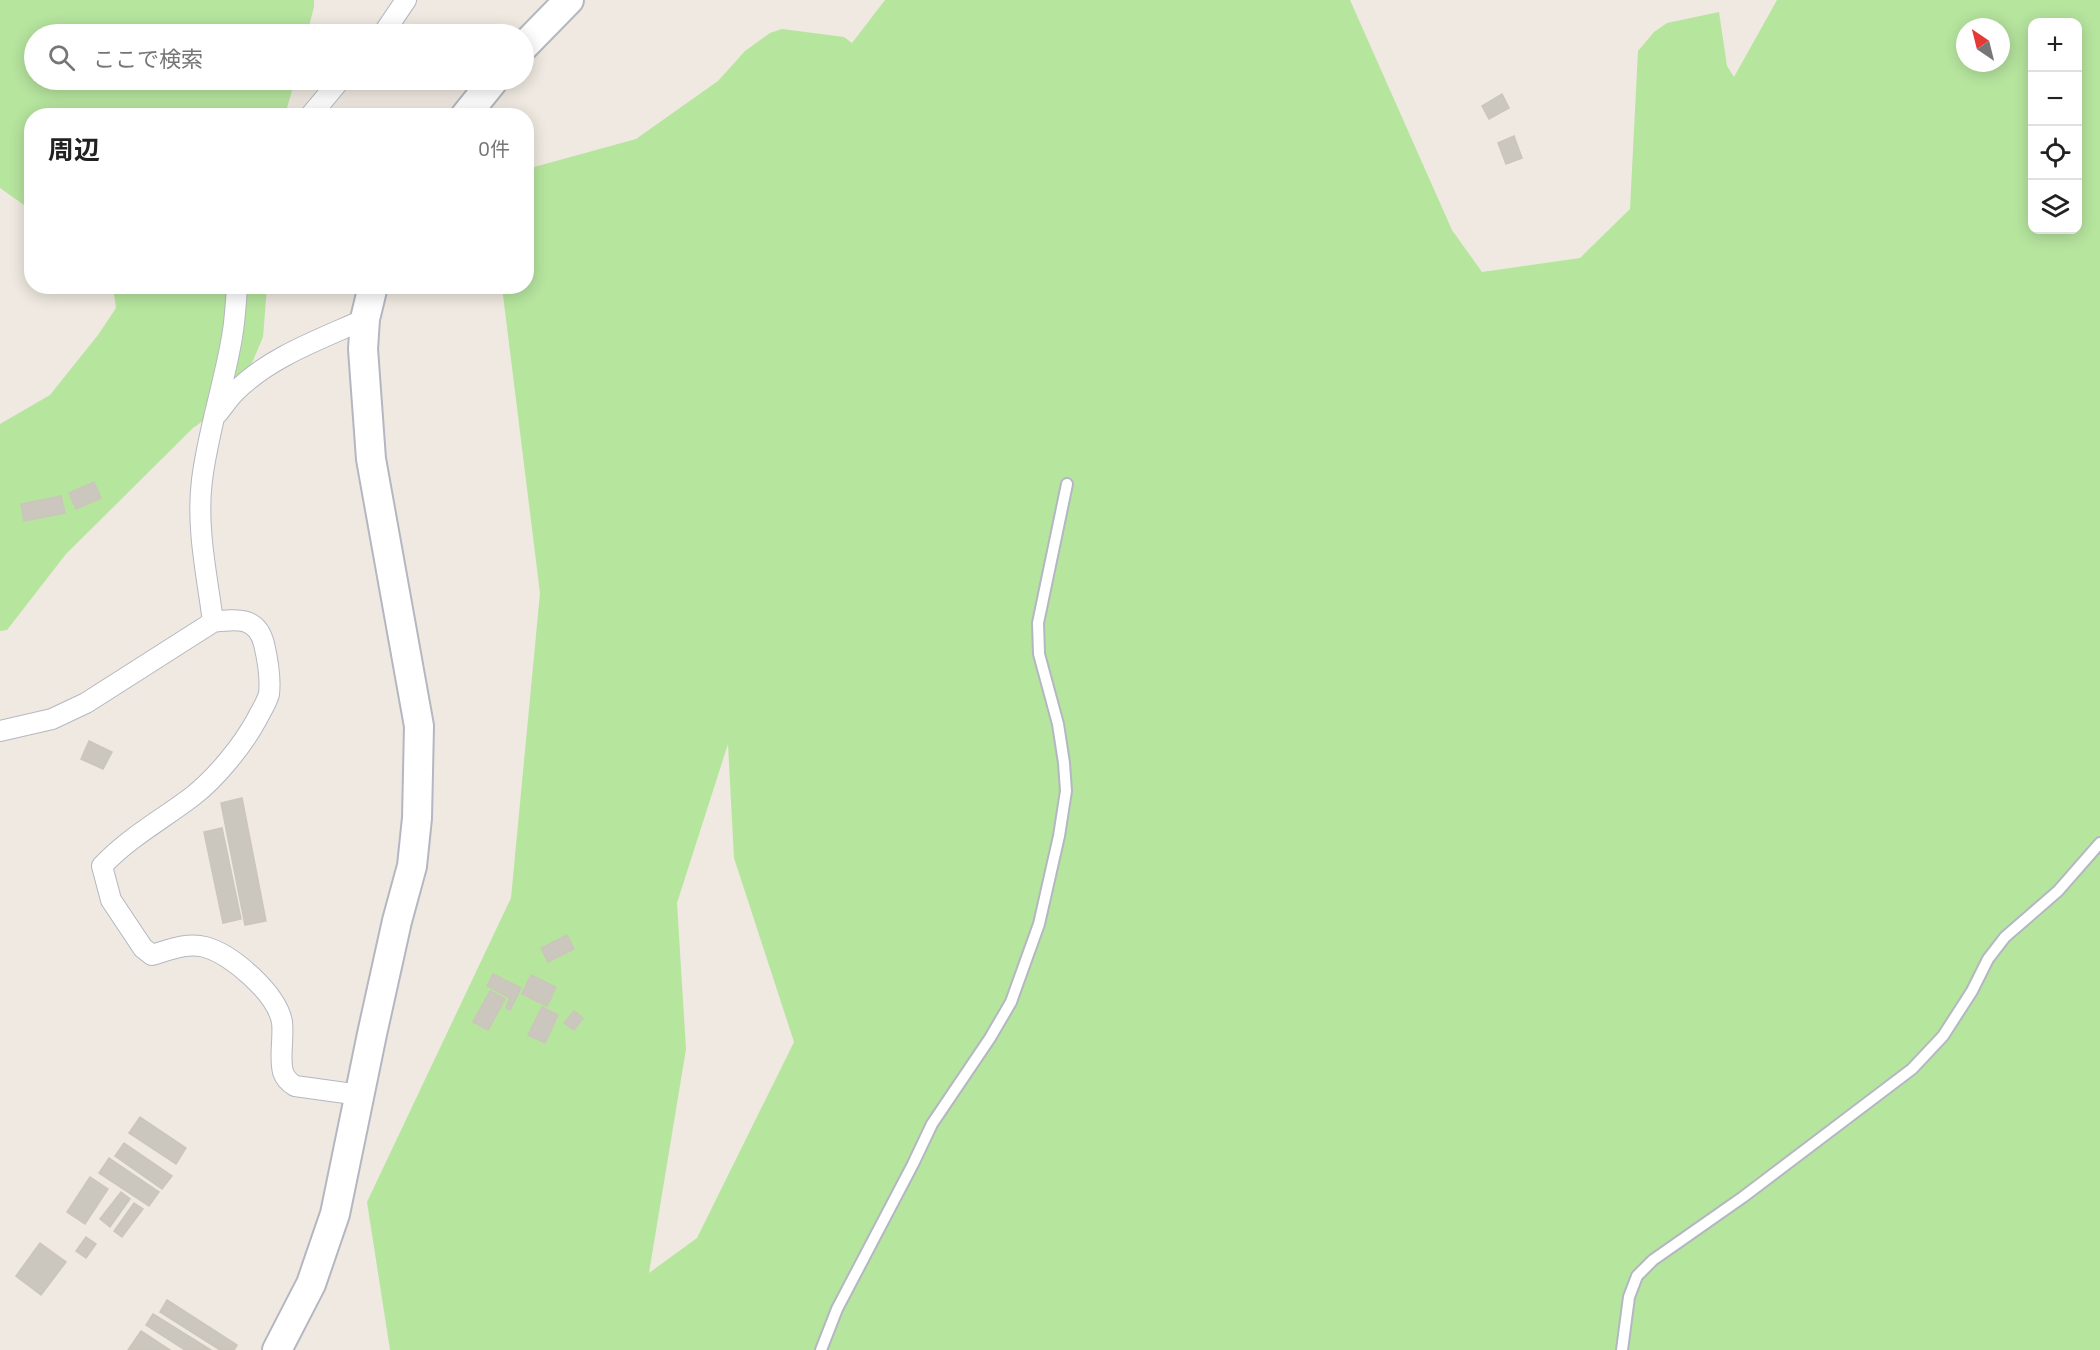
<!DOCTYPE html>
<html lang="ja">
<head>
<meta charset="utf-8">
<style>
  :root { --surface:#fff; --page:#f6f6f6; --text:#222; --muted:#767676; --line:#e0e0e0 }
  body { margin:0; font-family:"Exo 2","Noto Sans JP",sans-serif; background:var(--page); color:var(--text) }
  .controls { position:absolute; right:18px; top:18px; display:grid; overflow:hidden; border-radius:12px; box-shadow:0 3px 15px #0003 }
  .controls button { width:54px; height:54px; display:grid; place-items:center; padding:0; border:0; border-bottom:2px solid var(--line); background:var(--surface); color:var(--text); font:30px sans-serif }
  .compass { position:absolute; left:1956px; top:18px; width:54px; height:54px; border-radius:50%; background:var(--surface); box-shadow:0 3px 15px #0003; rotate:325deg }
  .list { margin:0; padding:0; list-style:none }
  h2 { display:flex; justify-content:space-between; align-items:center; height:78px; margin:0; padding:0 24px; font-size:26px }
  h2 small { font-size:20px; font-weight:400; color:var(--muted) }
  .icon { flex:none; width:33px; height:33px; fill:none; stroke:currentColor; stroke-width:2; stroke-linecap:round; stroke-linejoin:round }
  .map { position:relative; flex:none; width:2100px; height:1350px; overflow:hidden }
  .search { position:absolute; background:var(--surface); box-shadow:0 3px 15px #0003; left:24px; top:24px; width:510px; height:66px; display:flex; align-items:center; gap:15px; box-sizing:border-box; padding:0 21px; border-radius:33px; color:var(--muted); font-size:22px }
  .panel { position:absolute; background:var(--surface); box-shadow:0 3px 15px #0003; left:24px; top:108px; width:510px; height:186px; border-radius:24px }
  .map>svg:first-child { display:block }
  .green { fill:#b6e59e; fill-rule:evenodd }
  .building { fill:#cbc7bf; stroke:#cbc5ba; stroke-width:1.5 }
  .lines { fill:none; stroke-linecap:round; stroke-linejoin:round }
  .lane-casing { stroke:#b4b7c1; stroke-width:14 }
  .street-casing { stroke:#b4b7c1; stroke-width:22 }
  .secondary-casing { stroke:#b4b7c1; stroke-width:32 }
  .lane { stroke:#fff; stroke-width:10 }
  .street { stroke:#fff; stroke-width:20 }
  .secondary { stroke:#fff; stroke-width:28 }
</style>
</head>
<body>
<div class="map">
<svg width="2100" height="1350" viewBox="0 0 2100 1350">
  <rect width="100%" height="100%" fill="#efe9e1"/>
  <path class="green" d="M0 0H314V7L307 34H34V80H295L285 115 32 116 31 210 0 188Z
    M885 0H1350L1452 230 1482 272 1580 258 1630 209 1638 51 1654 32 1667 23 1719 12 1727 66 1734 77 1777 0H2100V1350H390L367 1202 511 898 540 593 502 287 526 286 527 169 636 139 718 81 745 51 770 33 782 29 844 37 852 43ZM2032 22H2078V230H2032ZM1965 27H2001V63H1965ZM728 744 734 858 794 1042 697 1238 649 1273 686 1049 677 903Z
    M113 287H267L263 337 238 396 193 428 66 554 7 630 0 631V424L50 395 98 335 116 308Z"/>
  <path class="building" d="M1502 94 1509 108 1489 119 1482 106Z
    M1514 136 1522 158 1506 164 1498 143Z
    M94 482 101 498 76 509 69 493Z
    M61 496 65 513 24 521 21 504Z
    M89 741 112 752 103 769 81 759Z
    M242 798 266 921 245 925 221 803Z
    M222 828 241 919 223 923 204 832Z
    M567 935 574 949 548 962 541 948Z
    M493 974 521 988 510 1010 506 1008 510 998 487 986Z
    M531 975 556 987 547 1006 522 994Z
    M490 991 505 999 488 1030 473 1022Z
    M542 1007 558 1015 545 1043 528 1035Z
    M574 1011 583 1018 574 1030 564 1023Z
    M140 1117 186 1148 176 1164 129 1133Z
    M124 1143 172 1176 162 1189 115 1156Z
    M109 1158 159 1192 149 1206 99 1173Z
    M90 1177 108 1189 85 1224 67 1212Z
    M121 1192 130 1199 110 1227 100 1219Z
    M134 1203 143 1209 122 1237 114 1231Z
    M86 1237 96 1244 86 1258 76 1251Z
    M40 1243 66 1262 41 1295 16 1276Z
    M167 1300 237 1345 234 1350H220L160 1312Z
    M153 1314 211 1350H185L146 1325Z
    M141 1331 170 1350H128Z"/>
  <g class="lines">
    <g class="lane-casing">
      <path id="lane" d="M821 1350 837 1309 913 1164 932 1124 990 1038 1011 1002 1039 924 1059 836 1066 791 1064 763 1058 724 1039 654 1038 623 1067 484
        M1622 1350 1629 1297 1637 1276 1653 1260 1743 1197 1912 1069 1943 1036 1972 991 1988 959 2005 937 2058 891 2100 843"/>
    </g>
    <g class="street-casing">
      <path id="street" d="M383 34 406 0
        M310 116 340 80
        M217 414C223 407 228 399 235 392 269 357 321 339 365 319
        M213 622C207 575 196 527 202 480 208 431 224 385 232 337 235 320 236 303 237 286
        M0 731 52 719 86 703 213 622C236 619 257 616 264 644 268 661 271 677 269 694 267 702 261 711 257 719 243 745 217 777 193 796 163 819 128 838 102 866L111 900 143 948 152 955C169 950 187 942 205 947 232 954 277 994 282 1022 284 1038 279 1057 283 1072 285 1078 290 1083 295 1086L360 1095"/>
    </g>
    <g class="secondary-casing">
      <path id="secondary" d="M524 46 569 0
        M465 116 494 80
        M277 1350 311 1284 335 1214 372 1034 397 921 412 866 417 818 419 726 371 459 363 349 365 319 373 286"/>
    </g>
    <use href="#lane" class="lane"/>
    <use href="#street" class="street"/>
    <use href="#secondary" class="secondary"/>
  </g>
</svg>
<div class="controls">
<button>+</button>
<button>−</button>
<button><svg class="icon" aria-label="locate" viewBox="0 0 24 24"><circle cx="12" cy="12" r="6"/><path d="M12 2v4M12 18v4M2 12h4M18 12h4"/></svg></button>
<button><svg class="icon" aria-label="layers" viewBox="0 0 24 24"><path d="M12 4l9 5-9 5-9-5zM3 14l9 5 9-5"/></svg></button>
</div>
<svg class="compass" viewBox="-18 -18 36 36"><path d="M0-13l5 13h-10z" fill="#e53935"/><path d="M0 13l5-13h-10z" fill="#767676"/></svg>
<div class="search"><svg class="icon" aria-label="search" viewBox="0 0 24 24"><circle cx="10" cy="10" r="6"/><path d="M15 15l6 6"/></svg>ここで検索</div>
<section class="panel">
<h2>周辺<small>0件</small></h2>
<ul class="list">
</ul>
</section>
</div>
</body>
</html>
